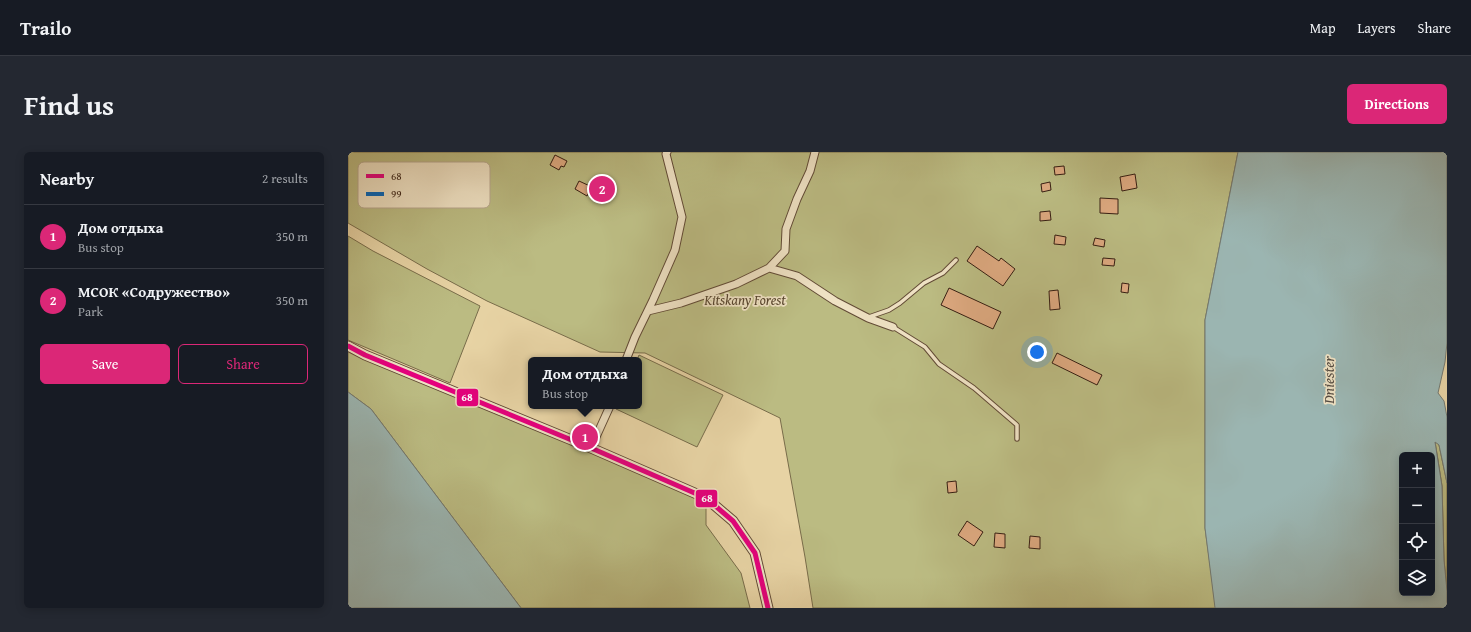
<!DOCTYPE html>
<html lang="en">
<head>
<meta charset="utf-8">
<style>
  :root { --surface:#171b24; --page:#242831; --text:#f1f3f6; --muted:#9ea1a6; --line:#363941; --accent:#db2777 }
  body { margin:0; font-family:"Gentium Book Plus",serif; background:var(--page); color:var(--text) }
  .controls { position:absolute; right:12px; bottom:12px; display:grid; overflow:hidden; border-radius:6px; box-shadow:0 2px 10px #0003 }
  .controls button { width:36px; height:36px; display:grid; place-items:center; padding:0; border:0; border-bottom:1px solid var(--line); background:var(--surface); color:var(--text); font:20px sans-serif }
  .you { position:absolute; left:689px; top:200px; width:14px; height:14px; margin:-10px; border:3px solid #fff; border-radius:50%; background:#1a73e8; box-shadow:0 0 0 6px #1a73e833 }
  .badge { display:grid; place-items:center; width:26px; height:26px; border-radius:50%; background:var(--accent); color:#fff; font-size:13px; font-weight:700 }
  .pin { position:absolute; translate:-50% -50%; border:2px solid #fff; box-shadow:0 1px 4px #0006 }
  .popup { position:absolute; left:180px; top:205px; width:114px; height:52px; box-sizing:border-box; display:grid; place-content:center; border-radius:6px; background:var(--surface); filter:drop-shadow(0 1px 3px #0005); font-size:13px; white-space:nowrap; color:var(--muted) }
  .popup b { font-size:15px; color:var(--text) }
  .popup::after { content:''; position:absolute; left:50%; top:100%; margin-left:-8px; border:8px solid transparent; border-top-color:var(--surface) }
  .list { margin:0; padding:0; list-style:none }
  h2 { display:flex; justify-content:space-between; align-items:center; height:52px; margin:0; padding:0 16px; font-size:17px }
  h2 small { font-size:13px; font-weight:400; color:var(--muted) }
  .list li { display:grid; grid-template-columns:26px 1fr auto; gap:12px; align-items:center; box-sizing:border-box; height:64px; padding:0 16px; border-top:1px solid var(--line) }
  .list b { display:block; font-size:15px; white-space:nowrap }
  .list p { margin:0; font-size:13px; white-space:nowrap; color:var(--muted) }
  .list em { font-size:13px; font-style:normal; color:var(--muted) }
  .actions { display:flex; gap:8px; padding:12px 16px }
  .actions a { flex:1; padding:9px 0; border:1px solid var(--accent); border-radius:6px; text-align:center; font-size:14px; color:var(--accent) }
  .actions .main { background:var(--accent); color:#fff }
  .icon { flex:none; width:22px; height:22px; fill:none; stroke:currentColor; stroke-width:2; stroke-linecap:round; stroke-linejoin:round }
  .map { position:relative; flex:none; width:1099px; height:456px; overflow:hidden; border-radius:6px }
  header { display:flex; align-items:center; gap:24px; box-sizing:border-box; height:56px; padding:0 20px; background:var(--surface); border-bottom:1px solid var(--line) }
  header strong { font-size:19px }
  nav { display:flex; gap:22px; margin-inline-start:auto; font-size:14px }
  .intro { display:flex; align-items:center; justify-content:space-between; box-sizing:border-box; height:96px; padding:0 24px }
  h1 { margin:0; font-size:28px }
  .button { padding:10px 18px; border-radius:6px; background:var(--accent); color:#fff; font-size:14px; font-weight:700 }
  main { display:flex; gap:24px; padding:0 24px }
  aside { flex:1; background:var(--surface); border-radius:6px; box-shadow:0 2px 10px #0003 }
  .map>svg:first-child { display:block }
  .green { fill:#bbbb82; stroke:#786c4a }
  .water { fill:#9bb5b1; stroke:#737971; fill-rule:evenodd }
  .building { fill:#dda980; stroke:#361e12 }
  .lines { fill:none; stroke-linecap:round; stroke-linejoin:round }
  .service-casing { stroke:#624b36; stroke-width:5.5 }
  .minor-casing { stroke:#624b36; stroke-width:9 }
  .tertiary-casing { stroke:#624b36; stroke-width:11 }
  .service { stroke:#efe2c4; stroke-width:3.5 }
  .minor { stroke:#efe2c4; stroke-width:7 }
  .tertiary { stroke:#efe2c4; stroke-width:9 }
  .bus-1-casing { stroke:#efe2c4; stroke-width:8 }
  .bus-1 { stroke:#e5007d; stroke-width:5 }
  .labels { text-anchor:middle; stroke-width:3.5; stroke-linejoin:round; paint-order:stroke }
  .park-label { font-size:14px; font-style:italic; fill:#57452e; stroke:#efe2c4 }
  .water-label { font-size:15px; font-style:italic; fill:#544b42; stroke:#efe2c4 }
  .key { fill:#efe2c4; stroke:#b8a78f; stroke-width:1 }
  .key-label { font-size:11px; fill:#361e12 }
  .line-badge { stroke:#efe2c4; stroke-width:1.5 }
  .badge-label { font-size:11px; text-anchor:middle; font-weight:bold; fill:#fff }
</style>
</head>
<body>
<header>
<strong>Trailo</strong>
<nav><a>Map</a><a>Layers</a><a>Share</a></nav>
</header>
<div class="intro"><h1>Find us</h1><a class="button">Directions</a></div>
<main>
<aside>
<h2>Nearby<small>2 results</small></h2>
<ul class="list">
<li><span class="badge">1</span><div><b>Дом отдыха</b><p>Bus stop</p></div><em>350 m</em></li>
<li><span class="badge">2</span><div><b>МСОК «Содружество»</b><p>Park</p></div><em>350 m</em></li>
</ul>
<div class="actions"><a class="main">Save</a><a>Share</a></div>
</aside>
<div class="map">
<svg width="1099" height="456" viewBox="0 0 1099 456">
  <rect width="100%" height="100%" fill="#e7d3a4"/>
  <filter id="stains"><feTurbulence type="fractalNoise" baseFrequency=".005" numOctaves="4"/><feColorMatrix values="0 0 0 0 .2 0 0 0 0 .09 0 0 0 0 .02 0 0 0 .5 -.17"/></filter>
  <radialGradient id="worn" r=".72"><stop offset=".6" stop-color="#630" stop-opacity="0"/><stop offset="1" stop-color="#630" stop-opacity=".3"/></radialGradient>
  <path class="green" d="M0 0H890L857 168V376L868 456H465L457 405 432 266 297 201 252 200 139 149 79 117 0 71Z
    M0 84 25 99 132 154 102 231 0 188Z
    M0 196 358 346V373L393 421 402 456H173L23 257 0 240Z
    M291 203 375 243 349 295 268 257 270 254H291V208H289Z
    M1087 289 1091 293 1099 331V439L1096 408 1094 334Z"/>
  <path class="water" d="M890 0H1099V191L1097 210 1090 241 1096 249 1099 265V331L1091 293 1087 290 1094 334 1096 408 1099 439V456H867L857 376V168ZM1054 303H1084V441H1054Z
    M0 240 23 257 173 456H0Z"/>
  <path class="building" d="M207 3 219 9 216 15 213 14 211 18 202 13Z
    M716 14 717 22 707 23 706 15Z
    M787 22 789 36 774 39 772 25Z
    M231 29 244 35 239 44 227 37Z
    M702 30 703 38 694 40 693 32Z
    M752 46 770 47V62L752 61Z
    M702 59 703 68 692 69V60Z
    M707 83 718 85 717 93 706 92Z
    M747 86 757 88 756 95 745 93Z
    M629 94 651 109 653 106 667 117 655 134 619 109Z
    M755 106 767 107 766 114 754 113Z
    M774 131 781 132 780 141 773 140Z
    M601 136 653 160 645 177 593 153Z
    M710 138 712 157 702 158 701 139Z
    M709 201 754 223 749 233 704 211Z
    M608 329 609 340 600 341 599 330Z
    M619 369 635 380 626 394 610 383Z
    M647 381 657 382V396L646 395Z
    M682 384 692 385V397L681 396Z"/>
  <g class="lines">
    <g class="service-casing">
      <path id="service" d="M521 165 541 158 552 151 576 131 595 121 608 108
        M545 175 577 195 591 212 626 236 669 273V287"/>
    </g>
    <g class="minor-casing">
      <path id="minor" d="M421 116 449 124 487 149 520 166 545 175
        M300 159 333 151 388 132 421 116 437 99 438 77 449 47 462 19 467 0
        M278 208 287 185 305 148 327 98 334 65 318 2 319 0
        M243 296 262 254"/>
    </g>
    <g class="tertiary-casing">
      <path id="tertiary" d="M0 194 17 203 243 296 358 346 385 369 407 401 420 456"/>
    </g>
    <use href="#service" class="service"/>
    <use href="#minor" class="minor"/>
    <use href="#tertiary" class="tertiary"/>
    <g class="bus-1-casing">
      <path id="bus-1" d="M0 194 17 203 243 296 358 346 385 369 407 401 420 456"/>
    </g>
    <use href="#bus-1" class="bus-1"/>
  </g>
  <g class="labels">
    <g class="park-label">
      <text x="397" y="153">Kitskany Forest</text>
    </g>
    <g class="water-label">
      <text transform="translate(981 228) rotate(-90)" y="5">Dniester</text>
    </g>
  </g>
  <rect x="10" y="10" width="132" height="46" rx="6" class="key"/>
  <rect x="18" y="22" width="18" height="4" fill="#e5007d"/>
  <rect x="18" y="40" width="18" height="4" fill="#0065bd"/>
  <g class="key-label">
    <text x="43" y="28">68</text>
    <text x="43" y="46">99</text>
  </g>
  <g class="line-badge">
    <rect x="108" y="236" width="23" height="19" rx="4" fill="#e5007d"/>
    <rect x="347" y="337" width="23" height="19" rx="4" fill="#e5007d"/>
  </g>
  <g class="badge-label">
    <text x="119" y="249">68</text>
    <text x="359" y="350">68</text>
  </g>
  <rect width="100%" height="100%" filter="url(#stains)"/>
  <rect width="100%" height="100%" fill="url(#worn)"/>
</svg>
<div class="controls">
<button>+</button>
<button>−</button>
<button><svg class="icon" aria-label="locate" viewBox="0 0 24 24"><circle cx="12" cy="12" r="6"/><path d="M12 2v4M12 18v4M2 12h4M18 12h4"/></svg></button>
<button><svg class="icon" aria-label="layers" viewBox="0 0 24 24"><path d="M12 4l9 5-9 5-9-5zM3 14l9 5 9-5"/></svg></button>
</div>
<div class="you"></div>
<div class="pin badge" style="left:237px;top:285px">1</div>
<div class="popup"><b>Дом отдыха</b>Bus stop</div>
<div class="pin badge" style="left:254px;top:37px">2</div>
</div>
</main>
</body>
</html>
